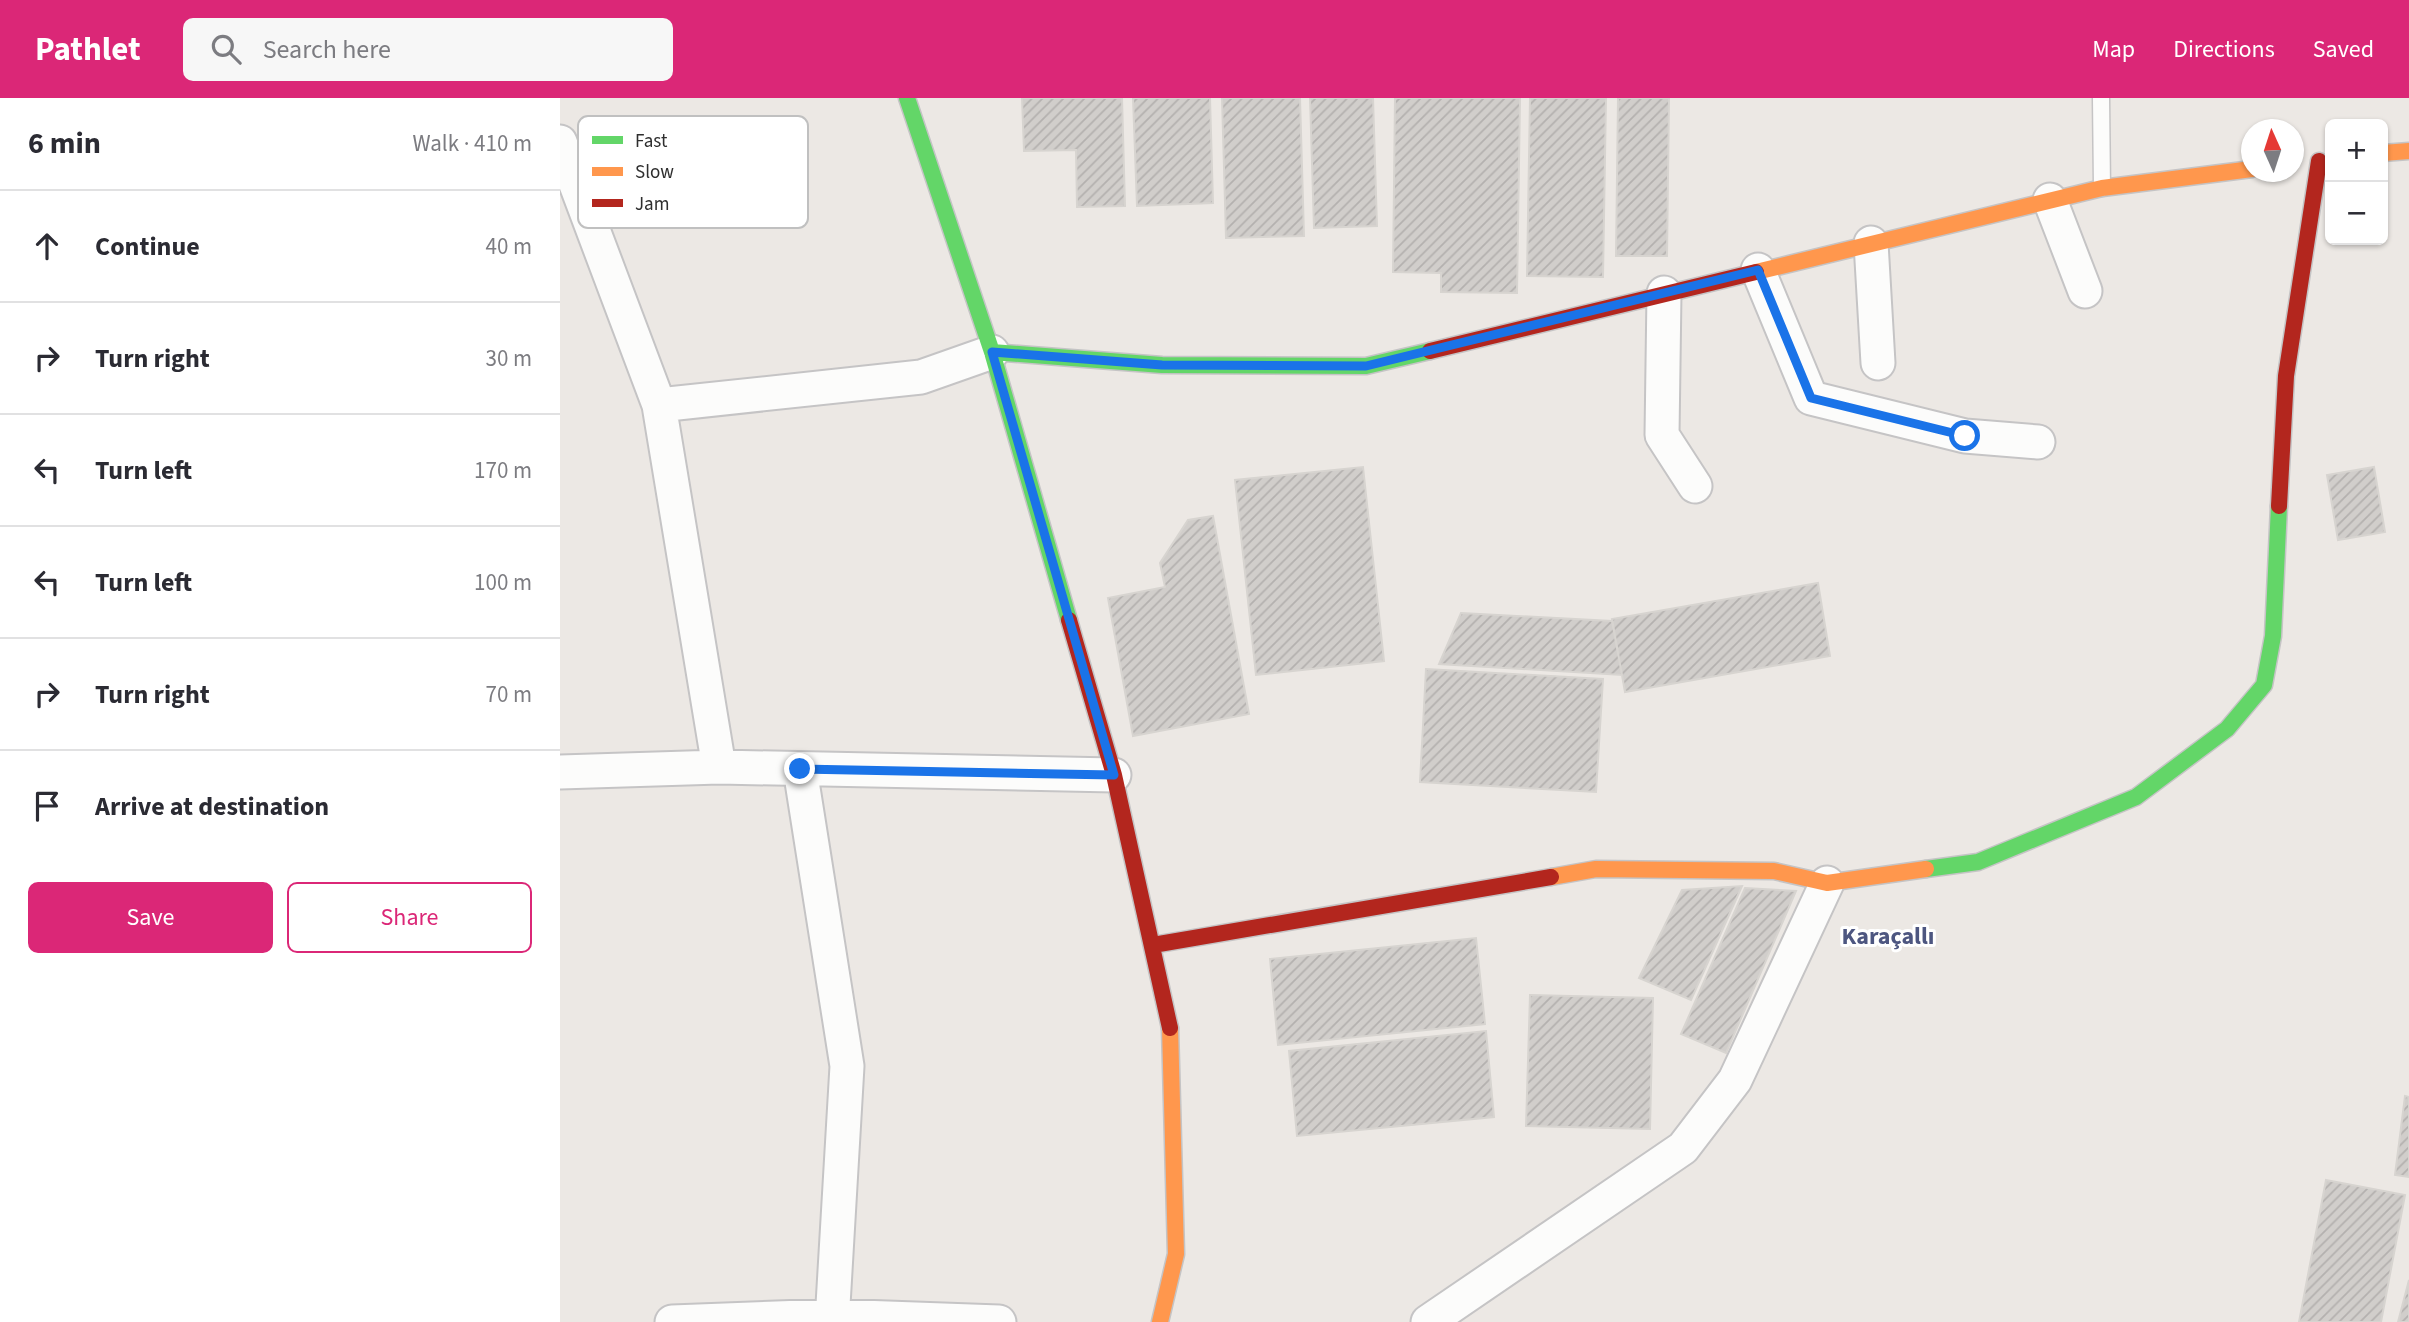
<!DOCTYPE html>
<html lang="en">
<head>
<meta charset="utf-8">
<style>
  :root { --surface:#fff; --page:#f7f7f7; --text:#2b2b33; --muted:#7c7c81; --line:#e1e1e2; --accent:#db2777 }
  body { margin:0; font-family:"Source Sans 3",sans-serif; background:var(--page); color:var(--text) }
  .controls { position:absolute; right:21px; top:21px; display:grid; overflow:hidden; border-radius:10px; box-shadow:0 2px 5px #0004 }
  .controls button { width:63px; height:63px; display:grid; place-items:center; padding:0; border:0; border-bottom:2px solid var(--line); background:var(--surface); color:var(--text); font:35px sans-serif }
  .compass { position:absolute; left:1681px; top:21px; width:63px; height:63px; border-radius:50%; background:var(--surface); box-shadow:0 2px 5px #0004; rotate:357deg }
  .stop { position:absolute; width:21px; height:21px; margin:-16px; border:5px solid #1a73e8; border-radius:50%; background:#fff }
  .stop.end { background:#1a73e8; border-color:#fff; box-shadow:0 2px 7px #0008 }
  .list { margin:0; padding:0; list-style:none }
  h2 { display:flex; justify-content:space-between; align-items:center; height:91px; margin:0; padding:0 28px; font-size:30px }
  h2 small { font-size:23px; font-weight:400; color:var(--muted) }
  .list li { display:grid; grid-template-columns:46px 1fr auto; gap:21px; align-items:center; box-sizing:border-box; height:112px; padding:0 28px; border-top:2px solid var(--line) }
  .list b { display:block; font-size:26px; white-space:nowrap }
  .list em { font-size:23px; font-style:normal; color:var(--muted) }
  .actions { display:flex; gap:14px; padding:21px 28px }
  .actions a { flex:1; padding:16px 0; border:2px solid var(--accent); border-radius:10px; text-align:center; font-size:24px; color:var(--accent) }
  .actions .main { background:var(--accent); color:#fff }
  .icon { flex:none; width:38px; height:38px; fill:none; stroke:currentColor; stroke-width:2; stroke-linecap:round; stroke-linejoin:round }
  .map { position:relative; flex:none; width:1849px; height:1224px; overflow:hidden }
  header { display:flex; align-items:center; gap:42px; box-sizing:border-box; height:98px; padding:0 35px; background:var(--accent); color:#fff }
  header strong { font-size:33px }
  nav { display:flex; gap:38px; margin-inline-start:auto; font-size:24px }
  .search { width:490px; height:63px; background:var(--page); display:flex; align-items:center; gap:18px; box-sizing:border-box; padding:0 24px; border-radius:10px; color:var(--muted); font-size:26px }
  main { display:flex }
  aside { flex:1; background:var(--surface) }
  .map>svg:first-child { display:block }
  .building { fill:url(#building-hatch); stroke:#d7d4d0; stroke-width:2 }
  .lines { fill:none; stroke-linecap:round; stroke-linejoin:round }
  .lane-casing { stroke:#c5c4c5; stroke-width:19 }
  .street-casing { stroke:#c5c4c5; stroke-width:37 }
  .fast-casing { stroke:#c5c4c5; stroke-width:19 }
  .slow-casing { stroke:#c5c4c5; stroke-width:19 }
  .jam-casing { stroke:#c5c4c5; stroke-width:19 }
  .lane { stroke:#fcfcfb; stroke-width:16 }
  .street { stroke:#fcfcfb; stroke-width:33 }
  .fast { stroke:#63d668; stroke-width:16 }
  .slow { stroke:#ff974d; stroke-width:16 }
  .jam { stroke:#b3261e; stroke-width:16 }
  .route { stroke:#1a73e8; stroke-width:9 }
  .labels { text-anchor:middle; stroke-width:6; stroke-linejoin:round; paint-order:stroke }
  .quarter-label { font-size:24px; font-weight:bold; fill:#4d5680; stroke:#fff }
  .key { fill:#fff; stroke:#c0c0c0; stroke-width:2 }
  .key-label { font-size:19px; fill:#2e2e2e }
</style>
</head>
<body>
<header>
<strong>Pathlet</strong>
<div class="search"><svg class="icon" aria-label="search" viewBox="0 0 24 24"><circle cx="10" cy="10" r="6"/><path d="M15 15l6 6"/></svg>Search here</div>
<nav><a>Map</a><a>Directions</a><a>Saved</a></nav>
</header>
<main>
<aside>
<h2>6 min<small>Walk · 410 m</small></h2>
<ul class="list">
<li><svg class="icon" aria-label="ahead" viewBox="0 0 24 24"><path d="M12 20V5M6 11l6-6 6 6"/></svg><div><b>Continue</b></div><em>40 m</em></li>
<li><svg class="icon" aria-label="right" viewBox="0 0 24 24"><path d="M7 20v-9h11M14 6l5 5-5 5"/></svg><div><b>Turn right</b></div><em>30 m</em></li>
<li><svg class="icon" aria-label="left" viewBox="0 0 24 24"><path d="M17 20v-9H6M10 6l-5 5 5 5"/></svg><div><b>Turn left</b></div><em>170 m</em></li>
<li><svg class="icon" aria-label="left" viewBox="0 0 24 24"><path d="M17 20v-9H6M10 6l-5 5 5 5"/></svg><div><b>Turn left</b></div><em>100 m</em></li>
<li><svg class="icon" aria-label="right" viewBox="0 0 24 24"><path d="M7 20v-9h11M14 6l5 5-5 5"/></svg><div><b>Turn right</b></div><em>70 m</em></li>
<li><svg class="icon" aria-label="arrive" viewBox="0 0 24 24"><path d="M6 21V4h12l-3 4 3 4H6"/></svg><div><b>Arrive at destination</b></div></li>
</ul>
<div class="actions"><a class="main">Save</a><a>Share</a></div>
</aside>
<div class="map">
<svg width="1849" height="1224" viewBox="0 0 1849 1224">
  <defs>
    <pattern id="building-hatch" width="6" height="6" patternUnits="userSpaceOnUse" patternTransform="scale(1.75)"><rect width="6" height="6" fill="#d1cecb"/><path d="M-1 1l2-2M0 6l6-6M5 7l2-2" fill="none" stroke="#b4b1af"/></pattern>
  </defs>
  <rect width="100%" height="100%" fill="#ece8e4"/>
  <path class="building" d="M462 0H562L565 108 517 109 516 52 464 53Z
    M573 0H650L653 105 577 108Z
    M662 0H740L744 138 666 140Z
    M750 0H813L817 128 754 130Z
    M835 0H960L957 195 881 194V175L833 174Z
    M970 0H1046L1043 179 967 178Z
    M1058 0H1109L1107 158H1056Z
    M803 369 824 563 696 577 675 382Z
    M1814 369 1825 434 1778 442 1767 377Z
    M653 418 689 616 573 638 548 500 605 489 600 465 628 422Z
    M1258 485 1270 558 1065 594 1052 521Z
    M901 515 1052 523 1062 577 879 566Z
    M866 571 1043 581 1036 694 860 684Z
    M1182 788 1131 902 1079 880 1122 792Z
    M1185 790 1236 793 1166 955 1121 936Z
    M916 840 925 926 718 947 710 861Z
    M970 897 1093 900 1090 1031 966 1028Z
    M926 933 934 1019 737 1038 729 953Z
    M1845 998 1849 999V1079L1835 1077Z
    M1766 1082 1845 1097 1821 1224H1739Z
    M1849 1182V1224H1838Z"/>
  <g class="lines">
    <g class="lane-casing">
      <path id="lane" d="M1541 0 1542 90"/>
    </g>
    <g class="street-casing">
      <path id="street" d="M0 44 99 307 159 669
        M1490 102 1525 193
        M1311 145 1318 265
        M1198 172 1251 300 1405 338 1478 344
        M1104 195 1102 337 1135 388
        M99 307 361 279 432 254
        M240 671 287 968 272 1224
        M0 674 159 669 554 677
        M112 1224 272 1218 439 1224
        M868 1224 1123 1050 1175 982 1267 785"/>
    </g>
    <g class="fast-casing">
      <path id="fast" d="M347 0 432 254 509 522
        M432 254 602 267 806 268 870 253
        M1366 771 1418 764 1576 699 1667 631 1704 587 1713 538 1719 408"/>
    </g>
    <g class="slow-casing">
      <path id="slow" d="M1823 55 1849 53
        M1196 174 1542 90 1692 71
        M991 779 1036 771 1214 773 1267 785 1366 771
        M600 1224 616 1156 610 930"/>
    </g>
    <g class="jam-casing">
      <path id="jam" d="M870 253 1196 174
        M1719 408 1726 278 1759 63
        M509 522 554 677 610 930
        M593 847 991 779"/>
    </g>
    <use href="#lane" class="lane"/>
    <use href="#street" class="street"/>
    <use href="#fast" class="fast"/>
    <use href="#slow" class="slow"/>
    <use href="#jam" class="jam"/>
  </g>
  <g class="lines">
    <path class="route" d="M240 671 554 677 432 254 602 267 806 268 1198 172 1251 300 1405 338"/>
  </g>
  <g class="labels">
    <g class="quarter-label">
      <text x="1328" y="846">Karaçallı</text>
    </g>
  </g>
  <rect x="18" y="18" width="230" height="112" rx="10" class="key"/>
  <rect x="32" y="38" width="31" height="8" fill="#63d668"/>
  <rect x="32" y="69" width="31" height="9" fill="#ff974d"/>
  <rect x="32" y="101" width="31" height="8" fill="#b3261e"/>
  <g class="key-label">
    <text x="75" y="49">Fast</text>
    <text x="75" y="80">Slow</text>
    <text x="75" y="112">Jam</text>
  </g>
</svg>
<div class="controls">
<button>+</button>
<button>−</button>
</div>
<svg class="compass" viewBox="-18 -18 36 36"><path d="M0-13l5 13h-10z" fill="#e53935"/><path d="M0 13l5-13h-10z" fill="#7c7c81"/></svg>
<div class="stop" style="left:1405px;top:338px"></div>
<div class="stop end" style="left:240px;top:671px"></div>
</div>
</main>
</body>
</html>
